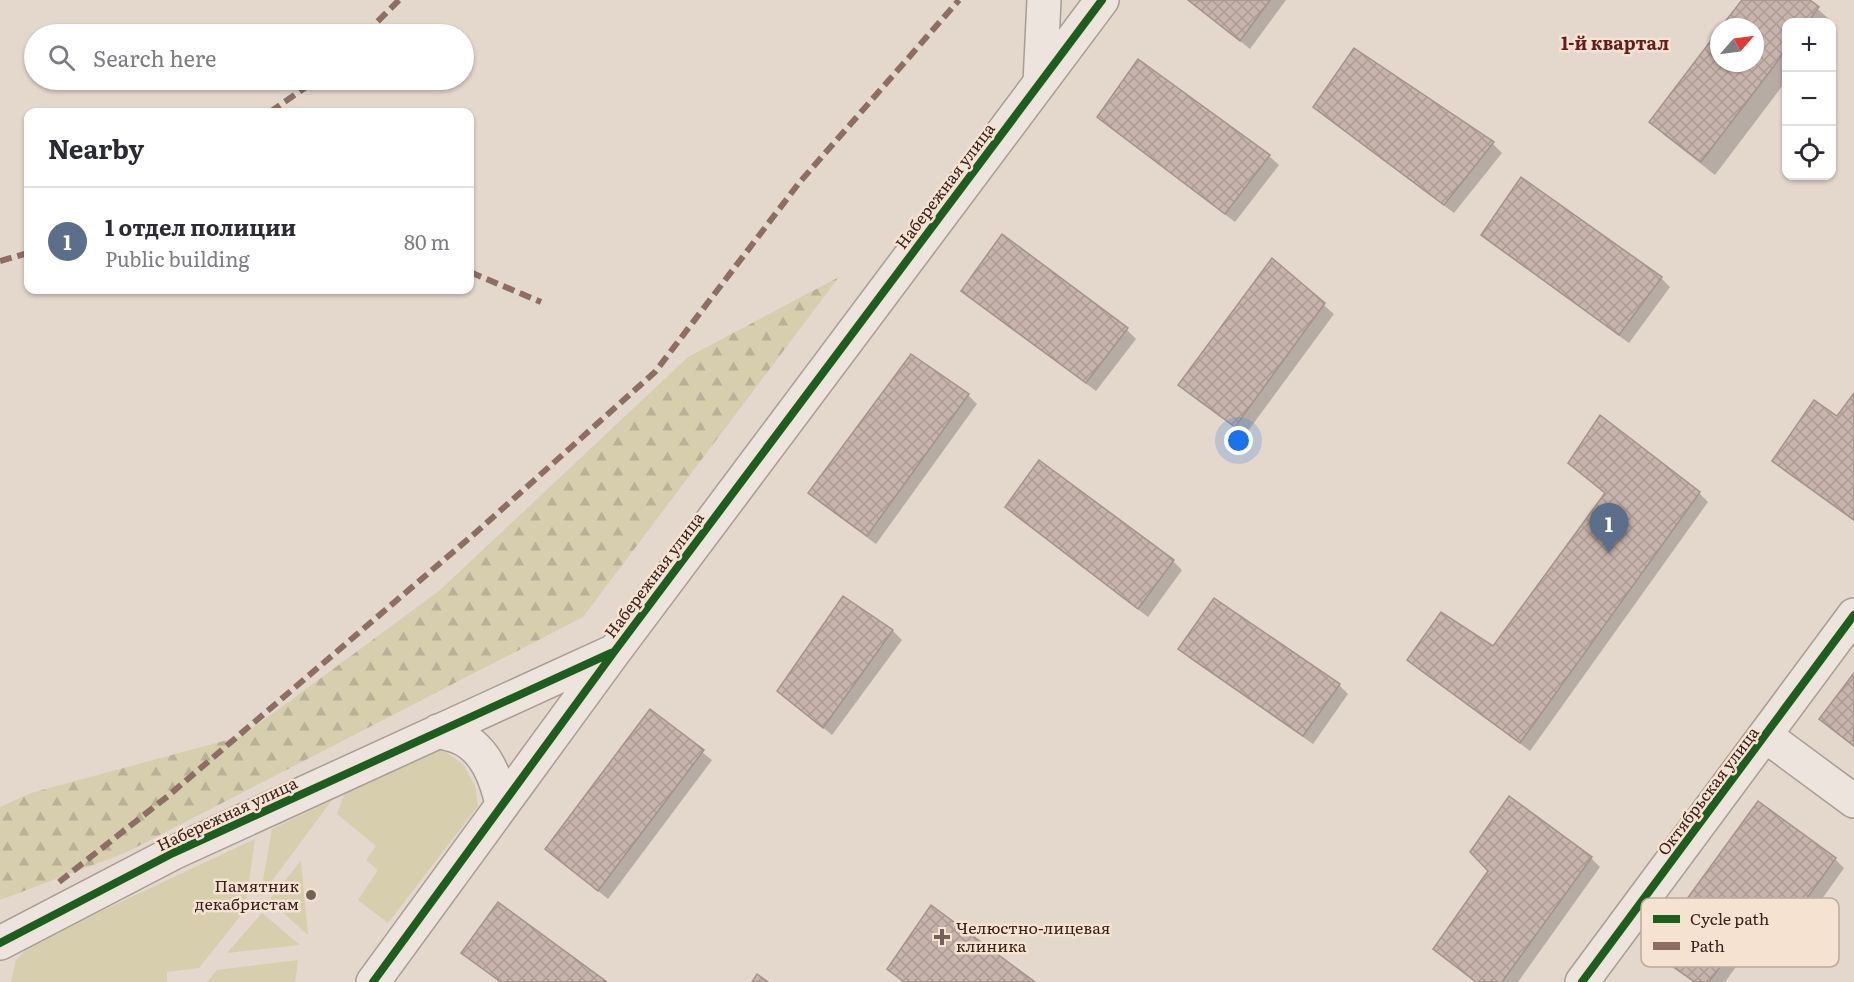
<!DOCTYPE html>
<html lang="en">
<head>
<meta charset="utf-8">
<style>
  :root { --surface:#fff; --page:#f7f7f7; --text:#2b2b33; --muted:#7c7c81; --line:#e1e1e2; --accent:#7c3aed }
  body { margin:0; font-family:Literata,serif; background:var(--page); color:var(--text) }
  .controls { position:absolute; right:18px; top:18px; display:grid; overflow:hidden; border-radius:12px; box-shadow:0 2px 4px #0004 }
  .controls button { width:54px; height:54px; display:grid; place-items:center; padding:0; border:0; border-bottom:2px solid var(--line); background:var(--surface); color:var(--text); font:30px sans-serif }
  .compass { position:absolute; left:1710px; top:18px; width:54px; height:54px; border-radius:50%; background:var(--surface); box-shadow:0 2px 4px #0004; rotate:62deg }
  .you { position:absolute; left:1239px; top:441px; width:21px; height:21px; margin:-15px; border:4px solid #fff; border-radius:50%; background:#1a73e8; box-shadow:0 0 0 9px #1a73e833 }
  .badge { display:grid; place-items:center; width:39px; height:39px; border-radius:50%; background:var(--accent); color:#fff; font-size:20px; font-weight:700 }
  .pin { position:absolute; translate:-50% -50px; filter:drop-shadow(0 2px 3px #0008) }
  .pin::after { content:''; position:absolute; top:32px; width:21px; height:18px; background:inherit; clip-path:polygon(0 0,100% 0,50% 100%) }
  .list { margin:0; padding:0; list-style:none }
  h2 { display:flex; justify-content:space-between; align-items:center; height:78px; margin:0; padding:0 24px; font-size:26px }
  h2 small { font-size:20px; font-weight:400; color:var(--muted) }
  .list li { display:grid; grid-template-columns:39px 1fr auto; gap:18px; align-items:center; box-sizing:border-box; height:108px; padding:0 24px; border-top:2px solid var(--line) }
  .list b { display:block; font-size:22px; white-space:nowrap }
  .list p { margin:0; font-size:20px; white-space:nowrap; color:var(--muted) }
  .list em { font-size:20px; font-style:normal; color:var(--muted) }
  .icon { flex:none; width:33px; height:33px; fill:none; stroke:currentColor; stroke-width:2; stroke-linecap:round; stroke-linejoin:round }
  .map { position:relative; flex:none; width:1854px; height:982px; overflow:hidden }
  .search { position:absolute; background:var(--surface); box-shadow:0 2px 4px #0004; left:24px; top:24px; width:450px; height:66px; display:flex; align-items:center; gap:15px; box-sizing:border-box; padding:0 21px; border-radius:33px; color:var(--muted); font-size:22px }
  .panel { position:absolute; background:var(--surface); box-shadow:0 2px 4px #0004; left:24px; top:108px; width:450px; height:186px; border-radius:12px }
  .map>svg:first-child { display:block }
  .green { fill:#d7ceae }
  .forest { fill:url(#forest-firs) }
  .shadow { fill:#0003 }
  .building { fill:url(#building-cross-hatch); stroke:#a4928b; stroke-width:1.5 }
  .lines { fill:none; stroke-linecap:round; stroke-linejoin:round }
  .minor-casing { stroke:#a99c94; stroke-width:36 }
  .minor { stroke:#ece4dd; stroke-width:33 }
  .quiet { stroke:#8d6e63; stroke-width:6; stroke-dasharray:12 6; stroke-linecap:butt }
  .cycleway-casing { stroke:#f5e2d0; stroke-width:11 }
  .cycleway { stroke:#1b5e20; stroke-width:8 }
  .poi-dot { fill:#74625a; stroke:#f5e2d0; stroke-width:2 }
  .labels { text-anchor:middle; stroke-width:5; stroke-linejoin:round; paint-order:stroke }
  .street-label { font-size:16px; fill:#37231d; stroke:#f5e2d0 }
  .poi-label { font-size:16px; fill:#37231d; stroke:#f5e2d0; text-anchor:end }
  .neighbourhood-label { font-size:18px; font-weight:bold; fill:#641c1e; stroke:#f5e2d0 }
  .key { fill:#f5e2d0; stroke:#bca99a; stroke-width:1.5 }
  .key-label { font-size:16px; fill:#37231d }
</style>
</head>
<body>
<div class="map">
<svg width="1854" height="982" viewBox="0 0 1854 982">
  <defs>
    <pattern id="forest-firs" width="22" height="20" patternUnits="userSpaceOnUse" patternTransform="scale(1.5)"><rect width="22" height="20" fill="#d7ceae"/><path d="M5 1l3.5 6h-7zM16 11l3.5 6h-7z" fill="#b9b195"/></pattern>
    <pattern id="building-cross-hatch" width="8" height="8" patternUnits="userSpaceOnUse" patternTransform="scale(1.5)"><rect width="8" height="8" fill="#c7b4ac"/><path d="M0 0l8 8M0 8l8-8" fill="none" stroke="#ac9a94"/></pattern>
  </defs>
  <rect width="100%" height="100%" fill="#e4d7cc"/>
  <path class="green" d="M438 747 463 764 475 786 478 806 388 923 358 900 378 870 366 860 376 846 337 814 348 784Z
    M332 800 260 897 272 829Z
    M255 839 245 910 199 968 167 972V982H11L16 960 31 944Z
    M301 861 308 935 269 900Z
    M262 913 300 945 227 953Z
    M298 960 295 982H207L217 970Z"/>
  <path class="forest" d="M839 277 583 617 125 853 0 900V807L31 793 242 736 439 591 688 357Z"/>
  <path class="shadow" d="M1189 0H1286L1250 49Z
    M1744 0H1808L1832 22H1786V81L1715 175 1664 135 1651 122 1719 32V63H1755V27H1723Z
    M1355 50 1493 144 1502 153 1454 213 1324 116 1315 107Z
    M1138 61 1269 156 1279 165 1235 222 1108 126 1099 117Z
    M1521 179 1661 278 1670 287 1629 343 1492 244 1483 235Z
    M1273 261 1334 314 1245 435 1189 394 1180 384Z
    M963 291 1127 330 1136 339 1096 391 973 300Z
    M968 395 977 404 876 544 819 502 810 492Z
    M1854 395V521L1783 470 1774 460 1837 418Z
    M1570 463 1699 493 1708 502 1530 751 1418 669 1409 660 1493 648 1606 494Z
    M1007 507 1173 561 1182 570 1148 617 1016 516Z
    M844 598 893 631 902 640 832 735 779 691Z
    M1180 648 1339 685 1348 694 1313 744 1189 658Z
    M651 712 712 760 608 899 547 849Z
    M1591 858 1600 867 1518 982H1475L1435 949 1490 871Z
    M1835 859 1844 868 1802 927 1778 909 1725 982H1693L1661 959 1652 950Z
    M463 953 604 982H499Z"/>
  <path class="building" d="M1188 0H1270L1240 41Z
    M1742 0H1810L1819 7 1808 22H1786V50L1701 162 1649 122 1719 30V63H1755V27H1721Z
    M1354 48 1494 142 1444 205 1313 107Z
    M1138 59 1270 155 1225 214 1097 117Z
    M1521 177 1662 277 1619 335 1481 235Z
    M1002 234 1128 328 1086 383 961 291Z
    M1272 258 1325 303 1235 427 1178 385Z
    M911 354 969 394 867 536 808 493Z
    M1854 393V520L1772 461 1814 400 1837 416Z
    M1600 415 1700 492 1520 743 1407 660 1441 612 1493 646 1605 493 1568 463Z
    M1039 460 1174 560 1138 609 1005 507Z
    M843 596 893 630 823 728 777 691Z
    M1214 598 1340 684 1303 736 1178 649Z
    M1854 673V746L1819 719Z
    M650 709 704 750 598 891 545 849Z
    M1509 796 1592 857 1502 982H1476L1433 949 1488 871 1470 852Z
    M1758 801 1836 858 1792 919 1768 901 1709 982H1695L1650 950Z
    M498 902 607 982H501L461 953Z
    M931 905 1035 982H904L887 969Z
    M757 974 768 982H752Z"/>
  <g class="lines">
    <g class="minor-casing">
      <path id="minor" d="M1040 83 1044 0
        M438 731C445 733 454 735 461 738 486 750 496 778 502 804
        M1766 736 1854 801
        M0 943 173 853 612 652
        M373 982 614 652 1102 0
        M1582 982 1854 615"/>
    </g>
    <use href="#minor" class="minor"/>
    <path class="quiet" d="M365 34 399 0
      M270 112 316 80
      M0 261 28 253
      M470 272 541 302
      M59 882 168 796 473 535 655 372 799 183 959 0"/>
    <g class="cycleway-casing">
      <path id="cycleway" d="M0 943 173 853 611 653
        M373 982 614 652 1102 0
        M1582 982 1854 615"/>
    </g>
    <use href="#cycleway" class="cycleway"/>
  </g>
  <g class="poi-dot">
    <circle cx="311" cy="895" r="6"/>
    <path d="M939 928h6v6h6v6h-6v6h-6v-6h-6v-6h6z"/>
  </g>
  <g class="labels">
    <g class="street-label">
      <text transform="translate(945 186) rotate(-53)" y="6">Набережная улица</text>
      <text transform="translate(654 575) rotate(-53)" y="6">Набережная улица</text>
      <text transform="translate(1708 791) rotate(-53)" y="6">Октябрьская улица</text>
      <text transform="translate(227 814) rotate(-25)" y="6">Набережная улица</text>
    </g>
    <g class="poi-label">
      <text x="299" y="892">Памятник<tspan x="299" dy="18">декабристам</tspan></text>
      <text x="956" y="934" text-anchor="start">Челюстно-лицевая<tspan x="956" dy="18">клиника</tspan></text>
    </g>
    <g class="neighbourhood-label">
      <text x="1615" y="50">1-й квартал</text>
    </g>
  </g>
  <rect x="1641" y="898" width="198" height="69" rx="9" class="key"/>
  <rect x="1653" y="915" width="27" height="8" fill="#1b5e20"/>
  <rect x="1653" y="942" width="27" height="8" fill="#8d6e63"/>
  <g class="key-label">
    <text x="1690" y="925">Cycle path</text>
    <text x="1690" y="952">Path</text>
  </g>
</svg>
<div class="controls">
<button>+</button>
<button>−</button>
<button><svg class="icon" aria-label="locate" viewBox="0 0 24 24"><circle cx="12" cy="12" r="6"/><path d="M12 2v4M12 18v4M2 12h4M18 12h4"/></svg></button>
</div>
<svg class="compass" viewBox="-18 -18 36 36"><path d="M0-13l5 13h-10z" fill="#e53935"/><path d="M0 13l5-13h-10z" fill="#7c7c81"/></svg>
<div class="you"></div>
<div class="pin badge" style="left:1609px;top:553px;background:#5c6f8a">1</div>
<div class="search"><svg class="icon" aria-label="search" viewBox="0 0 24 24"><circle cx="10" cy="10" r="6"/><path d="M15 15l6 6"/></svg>Search here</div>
<section class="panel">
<h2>Nearby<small></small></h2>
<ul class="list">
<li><span class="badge" style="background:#5c6f8a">1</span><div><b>1 отдел полиции</b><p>Public building</p></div><em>80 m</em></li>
</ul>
</section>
</div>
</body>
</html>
